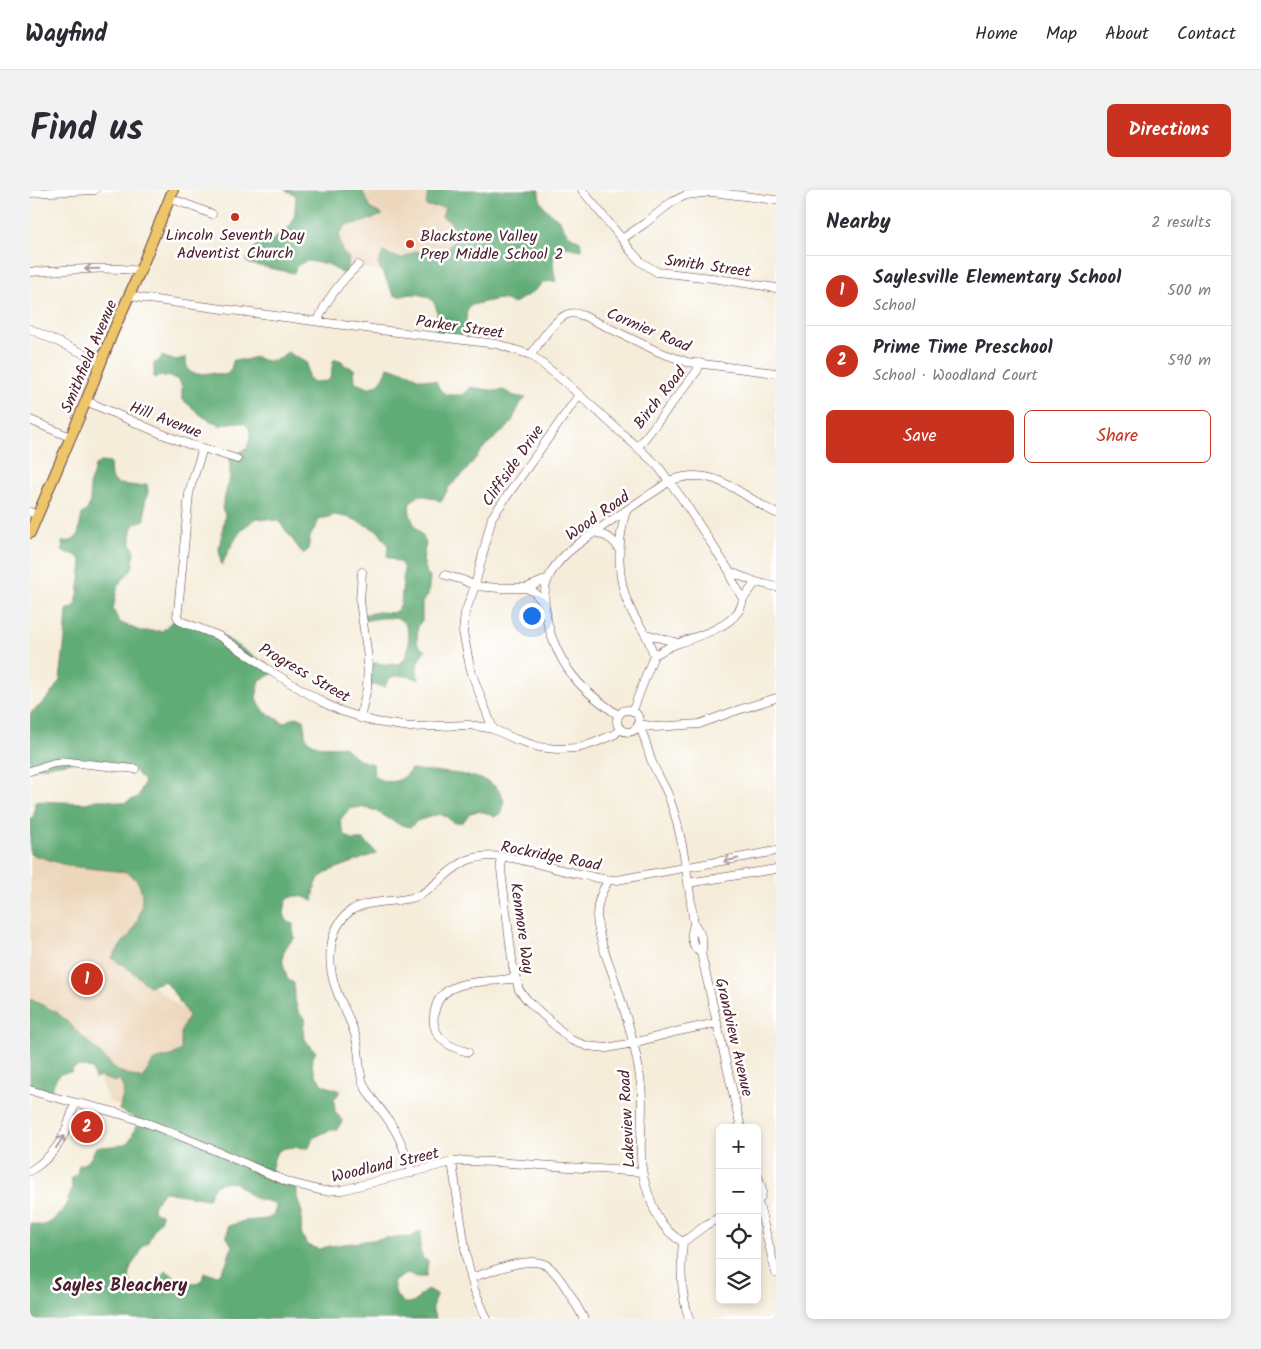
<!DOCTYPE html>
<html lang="en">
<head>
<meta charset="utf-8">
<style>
  :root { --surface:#fff; --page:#f2f2f3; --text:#2b2b33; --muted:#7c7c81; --line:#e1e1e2; --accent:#c8321e }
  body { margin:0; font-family:Kalam,sans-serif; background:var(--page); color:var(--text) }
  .controls { position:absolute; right:15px; bottom:15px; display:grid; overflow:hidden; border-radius:8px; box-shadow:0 2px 8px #0003 }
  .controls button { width:45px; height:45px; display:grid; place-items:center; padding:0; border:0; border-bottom:1px solid var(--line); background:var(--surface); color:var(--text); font:25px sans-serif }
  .you { position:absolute; left:501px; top:425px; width:18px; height:18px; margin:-12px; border:4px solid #fff; border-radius:50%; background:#1a73e8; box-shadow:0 0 0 8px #1a73e833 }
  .badge { display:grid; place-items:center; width:32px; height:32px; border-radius:50%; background:var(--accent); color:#fff; font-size:16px; font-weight:700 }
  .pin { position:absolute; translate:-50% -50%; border:2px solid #fff; box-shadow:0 1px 5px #0006 }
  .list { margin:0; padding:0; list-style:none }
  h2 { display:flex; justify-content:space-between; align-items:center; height:65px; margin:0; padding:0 20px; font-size:21px }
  h2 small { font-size:16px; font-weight:400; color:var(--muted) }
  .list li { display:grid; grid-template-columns:32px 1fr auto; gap:15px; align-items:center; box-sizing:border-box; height:70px; padding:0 20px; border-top:1px solid var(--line) }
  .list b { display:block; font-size:19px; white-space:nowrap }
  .list p { margin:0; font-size:16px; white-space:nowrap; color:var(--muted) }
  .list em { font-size:16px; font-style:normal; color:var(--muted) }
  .actions { display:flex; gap:10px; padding:15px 20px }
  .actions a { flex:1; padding:11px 0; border:1px solid var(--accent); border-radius:8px; text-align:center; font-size:18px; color:var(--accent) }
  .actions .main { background:var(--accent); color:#fff }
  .icon { flex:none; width:28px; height:28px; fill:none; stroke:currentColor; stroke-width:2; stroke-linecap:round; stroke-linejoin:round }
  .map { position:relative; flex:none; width:746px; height:1129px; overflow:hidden; border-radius:8px }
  header { display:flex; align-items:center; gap:30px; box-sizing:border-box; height:70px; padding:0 25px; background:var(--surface); border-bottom:1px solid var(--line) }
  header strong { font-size:24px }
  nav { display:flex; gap:28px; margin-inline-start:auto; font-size:18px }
  .intro { display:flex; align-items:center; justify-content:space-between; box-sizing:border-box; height:120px; padding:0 30px }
  h1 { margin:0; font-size:35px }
  .button { padding:12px 22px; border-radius:8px; background:var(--accent); color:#fff; font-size:18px; font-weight:700 }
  main { display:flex; gap:30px; padding:0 30px }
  aside { flex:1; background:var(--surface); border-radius:8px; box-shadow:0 2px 8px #0003 }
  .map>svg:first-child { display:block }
  .built { fill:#edd7bb }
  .forest { fill:#60ac76; stroke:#556650; fill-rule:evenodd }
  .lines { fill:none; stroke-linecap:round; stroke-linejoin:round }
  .minor-casing { stroke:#643e45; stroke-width:9 }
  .major-casing { stroke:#643e45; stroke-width:12 }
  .minor { stroke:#fff; stroke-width:8 }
  .major { stroke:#ecc669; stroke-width:10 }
  .oneway { stroke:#ae9aa0 }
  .poi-dot { fill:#c8321e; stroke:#fff; stroke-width:2 }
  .labels { text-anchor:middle; stroke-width:5; stroke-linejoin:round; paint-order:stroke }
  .poi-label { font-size:16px; fill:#4a1f2b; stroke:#fff }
  .street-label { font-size:16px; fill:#4a1f2b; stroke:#fff }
  .neighbourhood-label { font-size:18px; font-weight:bold; fill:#4a1f2b; stroke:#fff }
</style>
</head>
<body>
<header>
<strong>Wayfind</strong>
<nav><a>Home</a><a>Map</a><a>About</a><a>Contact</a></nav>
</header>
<div class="intro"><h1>Find us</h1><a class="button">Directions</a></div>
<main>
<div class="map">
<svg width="746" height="1129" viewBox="0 0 746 1129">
  <rect width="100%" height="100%" fill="#fff"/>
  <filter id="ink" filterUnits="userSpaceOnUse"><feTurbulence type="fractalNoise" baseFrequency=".02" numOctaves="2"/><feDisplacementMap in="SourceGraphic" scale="10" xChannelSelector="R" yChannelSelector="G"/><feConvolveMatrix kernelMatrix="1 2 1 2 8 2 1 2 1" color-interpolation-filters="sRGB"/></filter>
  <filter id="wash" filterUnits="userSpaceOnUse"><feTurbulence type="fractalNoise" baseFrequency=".0096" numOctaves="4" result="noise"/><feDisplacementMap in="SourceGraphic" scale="20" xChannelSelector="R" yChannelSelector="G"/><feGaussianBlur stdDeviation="1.12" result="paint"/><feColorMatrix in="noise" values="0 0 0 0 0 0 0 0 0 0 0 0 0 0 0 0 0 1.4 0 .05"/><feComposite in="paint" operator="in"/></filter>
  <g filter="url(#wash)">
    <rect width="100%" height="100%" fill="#f5edda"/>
    <path class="built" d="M270 0H475L463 91 302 76Z
      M0 645 127 687 90 769 162 827 159 859 108 922 78 911 62 870 0 809Z"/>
    <path class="forest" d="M255 0H332L341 19C345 22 349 22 353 25L330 33 316 35 309 45 312 62 319 68 317 84 309 82 298 74 276 71 266 76 264 83 219 74 216 71C220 67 222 59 227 55 231 53 237 52 242 50 266 34 264 34 266 5Z
      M398 0H509C508 14 519 23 530 30 533 41 540 46 550 51L552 60C547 59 541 58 536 57 519 57 523 80 526 91L514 92 503 102 483 114 476 110 468 109 442 115 437 120 434 147 406 144C408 123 411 105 383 104 374 104 375 108 364 105L348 74 353 62 371 69 386 61 398 65 418 59 425 48 420 31 412 27 415 17 396 16Z
      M257 162 277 173 278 187 284 192 298 191 301 186 303 171 306 169 312 171 314 175 324 179 325 192C341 203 353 195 358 177L380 183 387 188 406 191C411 207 419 205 433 205L440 197 467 201 473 200 484 206 496 208 490 214 482 231 477 238 455 256 434 283 419 297 411 312 404 308 390 305 380 312C377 330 388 338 396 352L393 370 397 384 400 386 398 406 392 412V430L388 436 387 452 390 457 396 460C387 468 385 479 389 490 382 486 366 483 359 489 358 490 355 496 355 497L337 494 339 472C347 473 364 476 370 473 381 468 383 433 368 429 357 426 344 429 333 431L332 425 348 422 362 423 368 420 371 413 374 379 371 373 357 367 358 355 348 341 321 328 304 325 289 330 280 347 278 360 273 364 249 331 227 328C222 332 217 335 213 338 207 345 195 367 192 375L191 374 189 359 195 325 192 318 200 287V273L199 269 213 260 217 259C218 254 221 248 220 243 220 228 198 232 190 236L172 226 152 209V196L149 190C141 187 133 184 124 188V173L129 171 132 166C140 170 148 171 156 167 156 188 166 184 181 183 185 183 189 185 193 185 201 185 202 176 203 170H215L226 167C239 174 247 172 257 162Z
      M71 272 80 273 81 288 88 294 111 296 117 294 118 302 115 312V330L106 333 101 339V355L104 359 103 375 101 380 88 395 83 419 89 432 110 441H132L140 433 150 428 186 441 246 482 230 490 226 508 235 522 254 533 265 527 274 529C276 535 273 543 277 549 283 557 305 558 314 556 324 566 328 571 343 574L344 585C355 596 373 593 381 579 404 583 447 581 466 597 469 600 472 606 474 610L471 623 464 627C458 622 446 619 439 624 438 625 434 631 433 632L424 633 417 627 409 624 387 631 381 637C365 636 353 623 338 618 333 616 325 618 319 619L310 630 314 644 322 650H334L347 663 299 681 289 688 285 696 283 711C273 706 265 703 256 711L254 724 257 731 263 734V741L265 748C249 761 251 771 258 790L264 793C265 805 264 821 275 829 271 849 274 848 286 862L283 867 282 875 285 884 293 895 311 901 304 909 305 922 313 931 306 940H300L283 948 279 958C269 958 250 954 245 966 243 971 242 977 241 982L267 993V1007L272 1022 271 1043 277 1055 289 1059 300 1056 356 1048 381 1047 391 1041 390 1061 393 1069 398 1071 396 1087H387L377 1083 363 1092 366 1105 374 1113H383L397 1099 407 1104C402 1114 401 1119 406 1129H0V1033C6 1035 13 1037 19 1033 32 1025 45 1004 41 989L47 984 49 975C61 972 61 967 66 957 73 957 94 956 98 952 103 947 106 936 108 929L89 920 94 901 90 890 88 889 86 892 70 887 65 889 62 879 49 876 43 879 41 882C24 883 26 890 20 905L0 898V809L28 823 88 881 112 889 124 870 141 866 151 860V842L158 825 142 800 135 791 119 796 93 774H90L82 768C86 763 89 757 93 752 96 749 99 747 101 743 112 724 121 694 96 682L39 676 0 664V631L4 625 5 611 56 613 66 610H77L94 613 108 607 114 593 113 590 102 578 48 571 0 579V523L7 518 18 508 30 490 35 449 37 420 44 417 48 405 52 373C49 364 42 364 33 362L32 352 41 351 48 346 52 324C62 319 61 305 59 295L63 285 65 275ZM192 992 205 993 224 1008 245 1013 246 1017 243 1026 237 1029 214 1031 198 1036 197 1047 202 1056 197 1072 189 1085 174 1083 172 1090 166 1093 153 1091 136 1081C125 1095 124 1100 104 1097L99 1089 101 1076 109 1065 112 1057 118 1052 125 1037 131 1029V1024L124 1022 123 1017 132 1003 135 1002 178 1009C181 1001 184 995 192 992Z"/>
  </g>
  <g filter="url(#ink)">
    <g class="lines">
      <g class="minor-casing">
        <path id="minor" d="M552 0 592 49 600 60 611 72 627 82 682 88 746 98
          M0 3 65 0
          M140 8 182 24
          M592 49 614 34 642 12 656 5 682 2 746 10
          M0 82C37 80 74 76 110 81
          M100 105 111 108 350 140 467 154 501 165 534 191 627 275 653 310 700 382 726 392 746 397
          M288 131C296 110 312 90 328 75
          M0 139 72 172
          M501 165C509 153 525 128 538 124 544 122 548 124 554 126L629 162 657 172 746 183
          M56 211 132 244 161 255 173 258 207 269
          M0 230 40 247
          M608 257 667 181 670 173
          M173 258 162 292 159 304 148 421 147 426 150 431 189 446 227 471 237 479 294 513 311 521 346 532 380 537 438 535 453 537 463 539 485 549 509 557 527 559 548 558 564 553 585 544 590 539
          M596 321C587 352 586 390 601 420 605 429 611 436 615 444 619 450 621 458 624 465
          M0 322 7 325
          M565 342C576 346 583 348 589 359
          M415 385 433 390 445 396 469 398H496L503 401 515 414
          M496 398 518 389
          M713 409 726 392
          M616 444 648 453
          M624 465C632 461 640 456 649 453 667 446 695 439 707 423 711 419 712 414 713 409L701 388 700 382
          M587 531a11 11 0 1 1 22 0a11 11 0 1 1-22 0Z
          M603 520 624 465
          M588 525C554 501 536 486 521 445 516 430 511 403 518 389 527 367 548 354 566 341 582 330 598 319 613 309 622 303 631 298 639 291 686 274 707 304 746 323
          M330 528 337 498 338 468 330 411 332 382
          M609 534 626 537 669 534 702 522 746 508
          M609 536C616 548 617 560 622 572 627 585 636 597 640 610 654 649 658 693 664 734 660 745 661 756 671 763
          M463 539 442 484 439 472 433 442 435 423 445 396 462 327 549 205
          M0 581 24 573 39 572 105 579
          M471 667V680L483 777 489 800 499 812 541 850 557 856 577 858 603 853 649 841 687 833
          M579 690C571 701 567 712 567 726 568 747 577 768 584 788 595 822 607 859 611 895 615 925 606 964 615 993 622 1017 630 1040 653 1052
          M658 693 746 679
          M664 734C670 742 675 753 671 763L711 938
          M438 862C423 858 408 852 404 835 403 828 404 822 406 816 416 786 460 794 485 788
          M0 900C34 912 69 916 103 928 155 946 206 970 258 992L289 1000 296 1001 312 1000 422 972 433 971 466 972 612 982
          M422 972 437 1071 444 1099 457 1129
          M0 981C29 963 36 944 45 913
          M382 983C377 966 369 945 359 931 351 918 339 908 333 893 328 879 330 863 326 848 322 832 312 816 306 799 297 774 297 741 319 722 335 709 366 713 385 707 403 701 417 679 438 670 463 660 501 672 527 679 544 683 562 687 579 690H587L746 661
          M727 984C730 992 736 1004 728 1011
          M727 1010 728 1011 746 1083
          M653 1052C650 1080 651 1102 659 1129
          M653 1052 676 1035 690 1027
          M441 1088C460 1082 498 1065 516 1075 529 1082 547 1116 554 1129"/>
      </g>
      <g class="major-casing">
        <path id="major" d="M0 343 56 211 82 144 110 81 143 0"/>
      </g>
      <use href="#minor" class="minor"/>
      <use href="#major" class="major"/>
    </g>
    <defs><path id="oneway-shaft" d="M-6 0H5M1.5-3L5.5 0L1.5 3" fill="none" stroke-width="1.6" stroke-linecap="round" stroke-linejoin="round" transform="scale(1.25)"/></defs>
    <g class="oneway">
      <use href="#oneway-shaft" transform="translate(62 79) rotate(179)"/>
      <use href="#oneway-shaft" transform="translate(701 670) rotate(169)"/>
      <use href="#oneway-shaft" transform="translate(30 952) rotate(-57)"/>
    </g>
  </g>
  <g class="poi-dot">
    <circle cx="205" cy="27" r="5"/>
    <circle cx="380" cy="54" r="5"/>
  </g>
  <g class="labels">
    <g class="poi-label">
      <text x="205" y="50">Lincoln Seventh Day<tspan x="205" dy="18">Adventist Church</tspan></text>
      <text x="390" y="51" text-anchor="start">Blackstone Valley<tspan x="390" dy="18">Prep Middle School 2</tspan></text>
    </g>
    <g class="street-label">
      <text transform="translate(678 75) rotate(8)" y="6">Smith Street</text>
      <text transform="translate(430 136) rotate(8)" y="6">Parker Street</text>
      <text transform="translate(619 139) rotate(23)" y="6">Cormier Road</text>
      <text transform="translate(58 166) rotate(-67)" y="6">Smithfield Avenue</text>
      <text transform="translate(629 207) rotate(-52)" y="6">Birch Road</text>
      <text transform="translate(136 229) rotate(21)" y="6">Hill Avenue</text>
      <text transform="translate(482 275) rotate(-55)" y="6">Cliffside Drive</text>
      <text transform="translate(567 325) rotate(-35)" y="6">Wood Road</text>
      <text transform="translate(275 482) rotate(30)" y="6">Progress Street</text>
      <text transform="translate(521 665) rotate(11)" y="6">Rockridge Road</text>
      <text transform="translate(493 738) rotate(82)" y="6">Kenmore Way</text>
      <text transform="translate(705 847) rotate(77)" y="6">Grandview Avenue</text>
      <text transform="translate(596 929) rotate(-93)" y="6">Lakeview Road</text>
      <text transform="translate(355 974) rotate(-13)" y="6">Woodland Street</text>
    </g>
    <g class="neighbourhood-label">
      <text x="90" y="1101">Sayles Bleachery</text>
    </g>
  </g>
</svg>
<div class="controls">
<button>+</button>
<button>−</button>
<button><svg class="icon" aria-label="locate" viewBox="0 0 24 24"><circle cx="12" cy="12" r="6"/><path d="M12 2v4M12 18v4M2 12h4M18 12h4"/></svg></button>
<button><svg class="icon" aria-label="layers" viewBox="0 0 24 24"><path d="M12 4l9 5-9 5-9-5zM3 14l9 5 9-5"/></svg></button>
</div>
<div class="you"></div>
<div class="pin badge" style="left:57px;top:789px">1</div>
<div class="pin badge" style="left:57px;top:937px">2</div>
</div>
<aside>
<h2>Nearby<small>2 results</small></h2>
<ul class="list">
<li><span class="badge">1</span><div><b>Saylesville Elementary School</b><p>School</p></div><em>500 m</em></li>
<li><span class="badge">2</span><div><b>Prime Time Preschool</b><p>School · Woodland Court</p></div><em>590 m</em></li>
</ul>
<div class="actions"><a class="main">Save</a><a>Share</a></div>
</aside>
</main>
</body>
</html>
